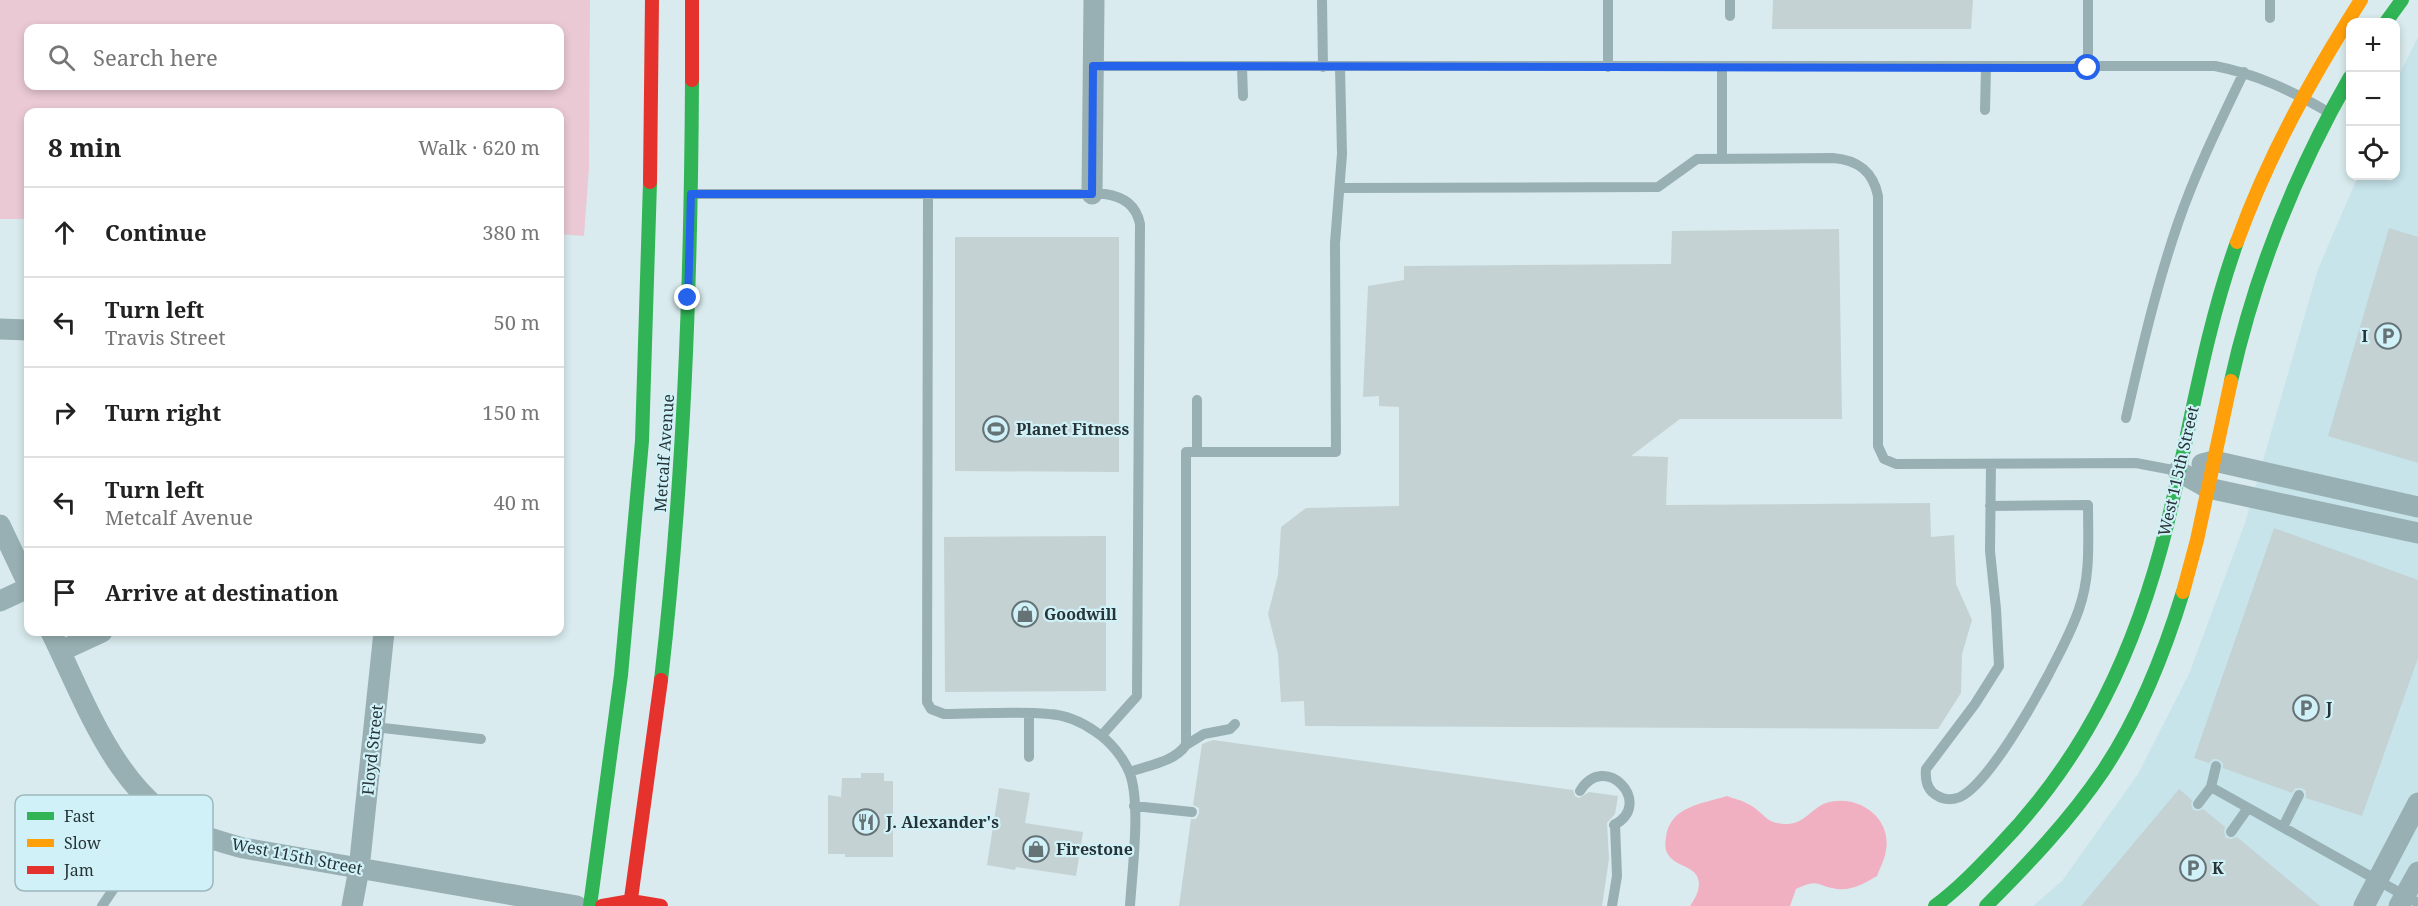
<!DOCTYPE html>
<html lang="en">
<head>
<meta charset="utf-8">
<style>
  :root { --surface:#fff; --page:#f2f2f2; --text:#222; --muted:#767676; --line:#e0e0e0 }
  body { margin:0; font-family:"Noto Serif",serif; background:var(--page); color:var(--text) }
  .controls { position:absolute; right:18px; top:18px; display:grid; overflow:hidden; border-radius:12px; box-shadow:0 3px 9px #0003 }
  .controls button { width:54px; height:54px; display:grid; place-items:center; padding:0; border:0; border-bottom:2px solid var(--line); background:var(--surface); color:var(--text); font:30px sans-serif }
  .stop { position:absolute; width:18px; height:18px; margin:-14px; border:4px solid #2563eb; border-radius:50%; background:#fff }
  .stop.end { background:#2563eb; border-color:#fff; box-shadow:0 2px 6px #0008 }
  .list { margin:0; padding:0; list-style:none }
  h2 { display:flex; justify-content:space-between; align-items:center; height:78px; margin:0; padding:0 24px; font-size:26px }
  h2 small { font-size:20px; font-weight:400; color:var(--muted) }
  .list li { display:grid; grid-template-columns:39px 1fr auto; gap:18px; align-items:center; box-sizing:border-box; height:90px; padding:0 24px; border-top:2px solid var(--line) }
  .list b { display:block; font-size:22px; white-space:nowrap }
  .list p { margin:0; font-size:20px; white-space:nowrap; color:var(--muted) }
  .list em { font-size:20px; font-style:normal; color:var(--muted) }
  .icon { flex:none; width:33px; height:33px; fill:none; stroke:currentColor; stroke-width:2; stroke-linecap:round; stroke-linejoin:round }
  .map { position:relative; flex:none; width:2418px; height:906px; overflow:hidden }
  .search { position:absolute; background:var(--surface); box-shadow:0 3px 9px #0003; left:24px; top:24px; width:540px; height:66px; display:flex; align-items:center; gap:15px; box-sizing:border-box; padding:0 21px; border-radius:12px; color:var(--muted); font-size:22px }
  .panel { position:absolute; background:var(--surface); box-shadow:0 3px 9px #0003; left:24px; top:108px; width:540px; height:528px; border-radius:12px }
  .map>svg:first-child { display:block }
  .built { fill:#c6e4ea }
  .green { fill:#eac9d4; fill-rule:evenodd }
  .water { fill:#f1b0c1 }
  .building { fill:#c4d2d4 }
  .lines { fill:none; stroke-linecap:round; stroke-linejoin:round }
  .lane { stroke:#98b0b3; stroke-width:10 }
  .street { stroke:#98b0b3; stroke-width:21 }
  .fast { stroke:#30b455; stroke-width:14 }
  .slow { stroke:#ff9f0a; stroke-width:14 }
  .jam { stroke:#e5322d; stroke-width:14 }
  .route { stroke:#2563eb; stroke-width:8 }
  .labels { text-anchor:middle; stroke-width:4.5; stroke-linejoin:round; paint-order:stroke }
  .poi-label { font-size:16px; font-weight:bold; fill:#273336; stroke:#d0f1f7; text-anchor:start }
  .street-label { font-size:16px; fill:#273336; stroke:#d0f1f7 }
  .key { fill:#d0f1f7; stroke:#9db8bd; stroke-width:1.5 }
  .key-label { font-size:16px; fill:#273336 }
</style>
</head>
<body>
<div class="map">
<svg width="2418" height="906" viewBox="0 0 2418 906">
  <rect width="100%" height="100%" fill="#d9ebee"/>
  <path class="built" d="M2418 37V906H2033L2062 881 2138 774 2189 674 2245 523 2318 269 2358 176H2396V81Z"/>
  <path class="green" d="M0 0H590L589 168 584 236 560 234V112H28V219H0ZM28 28H560V86H28Z"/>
  <path class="water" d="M1727 796C1734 799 1742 800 1748 804 1766 813 1764 824 1787 824 1804 824 1812 808 1826 803 1857 793 1892 817 1886 850 1885 859 1880 868 1877 876 1865 883 1852 891 1837 889 1814 886 1821 878 1796 889L1790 906H1690C1696 897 1702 887 1697 876 1691 866 1678 866 1671 858 1664 851 1665 845 1666 837 1670 806 1702 804 1727 796Z"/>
  <path class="building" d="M1773 0H1973L1971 29H1772Z
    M2389 228 2418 237V463L2328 436Z
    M1839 229 1842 419H1680L1631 456 1668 457 1666 505 1930 503 1931 537 1954 535 1956 584 1972 620 1962 654 1961 693 1938 729 1305 726 1304 701 1281 702 1278 654 1268 614 1278 575 1281 527 1306 508 1399 506V407L1379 406V396L1363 397 1368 286 1404 280V266L1671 264 1672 231Z
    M955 237H1119V472L955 471Z
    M2274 528 2418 580V658L2362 816 2306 798V791L2302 788H2295L2292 793 2223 768V763L2218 759H2213L2209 763 2194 758Z
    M1106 536V691L945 692 944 537Z
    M1213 740 1573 790 1575 796 1579 798 1589 792 1618 796 1615 814 1607 823 1609 859 1602 906H1179L1191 819H1196L1199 813V808L1193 805 1202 744Z
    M861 773H884V781H893V857H845V854H828V795L841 797 842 778H861Z
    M999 788 1030 793 1025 823 1083 832 1076 876 1016 867 1015 870 987 865Z
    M2179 789 2192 800 2191 804 2193 810 2198 811 2203 809 2225 827 2224 832 2226 838 2231 839 2237 837 2320 906H2081Z"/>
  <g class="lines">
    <path class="lane" d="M1322 0 1323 67
      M1608 0V67
      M2088 0V68
      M2270 0V18
      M1730 16V0
      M1093 66H2215C2257 74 2292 91 2328 112
      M1242 67 1243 96
      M1722 67V159
      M1985 110 1986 68
      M1340 188 1658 187 1697 159 1833 158C1858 160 1873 171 1878 196V446L1884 459 1896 464 2136 463 2178 471
      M694 194H1105C1124 197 1136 205 1140 224L1137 696 1102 735
      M928 195 927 702 931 709 944 714C979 714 1015 711 1049 714 1066 715 1082 722 1096 732 1110 741 1124 758 1130 774 1141 805 1132 872 1130 906
      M2126 418C2141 352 2156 287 2178 223 2196 171 2220 122 2244 72
      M1197 452V400
      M1990 506 2088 505C2088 540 2091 575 2079 609 2066 648 1995 781 1960 797 1953 800 1944 800 1938 796 1927 791 1925 780 1926 769L1975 704 1999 666 1996 609 1990 551 1991 464
      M1029 714V757
      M374 727 481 739
      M1186 745 1204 734 1230 729 1235 724
      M1130 772C1149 765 1174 762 1186 745V452H1336L1335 243 1342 154 1340 67
      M2211 787 2418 903
      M1580 791C1605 750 1655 804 1614 825
      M2198 804 2211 787 2216 766
      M1134 806 1192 812
      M2283 827 2299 795
      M2231 832 2248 808
      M102 906 165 813
      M1612 906 1617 876 1615 824"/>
    <path class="street" d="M1092 194 1094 0
      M0 329 28 330
      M2202 464 2214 461 2418 507
      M2178 471 2208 488 2418 533
      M0 525 28 584
      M0 601 28 588
      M51 632C87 705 118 800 199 834 213 840 229 844 243 848L577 906
      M61 651 102 632
      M352 906 359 869 384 632
      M2364 906 2418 803
      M2399 906 2418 872"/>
    <path class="fast" d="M2386 22 2402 0
      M2231 381C2255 273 2295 173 2350 77
      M661 680C684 480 691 281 692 80
      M590 906 621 675 642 441 650 182
      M1935 906C1958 889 1978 868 1998 847 2088 754 2136 649 2167 525 2190 430 2204 334 2237 242
      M1986 906C2028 864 2069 821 2103 771 2139 717 2164 654 2183 592"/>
    <path class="slow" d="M2237 242C2268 156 2312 77 2361 0
      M2183 592 2197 540 2231 381"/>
    <path class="jam" d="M692 80V0
      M650 182 652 0
      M602 906 631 901 661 906
      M630 906 661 680"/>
  </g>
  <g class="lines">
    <path class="route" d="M688 298 691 194H1092L1093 66 2088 68"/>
  </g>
  <defs>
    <g id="parking-ring" transform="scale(1.35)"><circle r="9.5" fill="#d0f1f7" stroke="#657376" stroke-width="1.5"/><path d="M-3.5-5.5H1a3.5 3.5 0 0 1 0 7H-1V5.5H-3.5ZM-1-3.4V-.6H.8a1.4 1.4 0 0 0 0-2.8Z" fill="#657376"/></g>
    <g id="stadium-ring" transform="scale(1.35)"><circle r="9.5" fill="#d0f1f7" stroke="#657376" stroke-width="1.5"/><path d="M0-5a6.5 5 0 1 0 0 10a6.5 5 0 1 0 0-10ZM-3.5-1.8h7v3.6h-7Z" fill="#657376"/></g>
    <g id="shop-ring" transform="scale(1.35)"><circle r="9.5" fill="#d0f1f7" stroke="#657376" stroke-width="1.5"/><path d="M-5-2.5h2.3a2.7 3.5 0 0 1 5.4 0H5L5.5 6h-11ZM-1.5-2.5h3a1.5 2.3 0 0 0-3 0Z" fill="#657376"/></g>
    <g id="restaurant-ring" transform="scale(1.35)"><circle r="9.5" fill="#d0f1f7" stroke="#657376" stroke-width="1.5"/><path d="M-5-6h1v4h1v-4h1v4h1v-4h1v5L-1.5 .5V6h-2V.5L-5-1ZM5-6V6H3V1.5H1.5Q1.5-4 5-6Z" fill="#657376"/></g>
  </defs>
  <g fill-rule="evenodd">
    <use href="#parking-ring" x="2388" y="336"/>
    <use href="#stadium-ring" x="996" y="429"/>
    <use href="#shop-ring" x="1025" y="614"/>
    <use href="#parking-ring" x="2306" y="708"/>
    <use href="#restaurant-ring" x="866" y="822"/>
    <use href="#shop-ring" x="1036" y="849"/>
    <use href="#parking-ring" x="2193" y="868"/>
  </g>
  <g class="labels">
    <g class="poi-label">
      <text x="2368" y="342" text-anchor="end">I</text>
      <text x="1016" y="435">Planet Fitness</text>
      <text x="1044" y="620">Goodwill</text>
      <text x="2326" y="714">J</text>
      <text x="886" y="828">J. Alexander's</text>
      <text x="1056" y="855">Firestone</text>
      <text x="2212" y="874">K</text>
    </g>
    <g class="street-label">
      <text transform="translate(664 453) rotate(-86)" y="6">Metcalf Avenue</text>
      <text transform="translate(2178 471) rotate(-77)" y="6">West 115th Street</text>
      <text transform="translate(372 750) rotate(-84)" y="6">Floyd Street</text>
      <text transform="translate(297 856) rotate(11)" y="6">West 115th Street</text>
    </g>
  </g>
  <rect x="15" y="795" width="198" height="96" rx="9" class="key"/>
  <rect x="27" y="812" width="27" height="8" fill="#30b455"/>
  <rect x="27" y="839" width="27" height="8" fill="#ff9f0a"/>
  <rect x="27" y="866" width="27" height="8" fill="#e5322d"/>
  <g class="key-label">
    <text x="64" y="822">Fast</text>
    <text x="64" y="849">Slow</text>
    <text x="64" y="876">Jam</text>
  </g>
</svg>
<div class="controls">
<button>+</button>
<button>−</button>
<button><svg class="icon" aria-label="locate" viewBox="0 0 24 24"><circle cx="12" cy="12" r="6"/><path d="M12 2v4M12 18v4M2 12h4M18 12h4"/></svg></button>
</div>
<div class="stop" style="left:2088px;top:68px"></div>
<div class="stop end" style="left:688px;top:298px"></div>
<div class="search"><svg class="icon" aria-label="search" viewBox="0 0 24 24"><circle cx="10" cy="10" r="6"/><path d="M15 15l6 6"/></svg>Search here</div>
<section class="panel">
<h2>8 min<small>Walk · 620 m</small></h2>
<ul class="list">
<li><svg class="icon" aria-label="ahead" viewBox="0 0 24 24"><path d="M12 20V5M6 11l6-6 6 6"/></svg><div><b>Continue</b></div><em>380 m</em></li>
<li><svg class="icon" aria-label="left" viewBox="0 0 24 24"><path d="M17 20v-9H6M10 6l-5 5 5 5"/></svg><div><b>Turn left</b><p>Travis Street</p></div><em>50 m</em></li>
<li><svg class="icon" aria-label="right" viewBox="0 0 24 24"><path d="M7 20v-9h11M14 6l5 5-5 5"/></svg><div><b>Turn right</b></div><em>150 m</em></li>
<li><svg class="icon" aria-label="left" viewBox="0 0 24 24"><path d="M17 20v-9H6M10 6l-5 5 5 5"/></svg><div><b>Turn left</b><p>Metcalf Avenue</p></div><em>40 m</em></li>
<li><svg class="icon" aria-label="arrive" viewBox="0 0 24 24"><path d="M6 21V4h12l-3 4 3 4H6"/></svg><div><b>Arrive at destination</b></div></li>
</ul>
</section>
</div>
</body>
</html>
